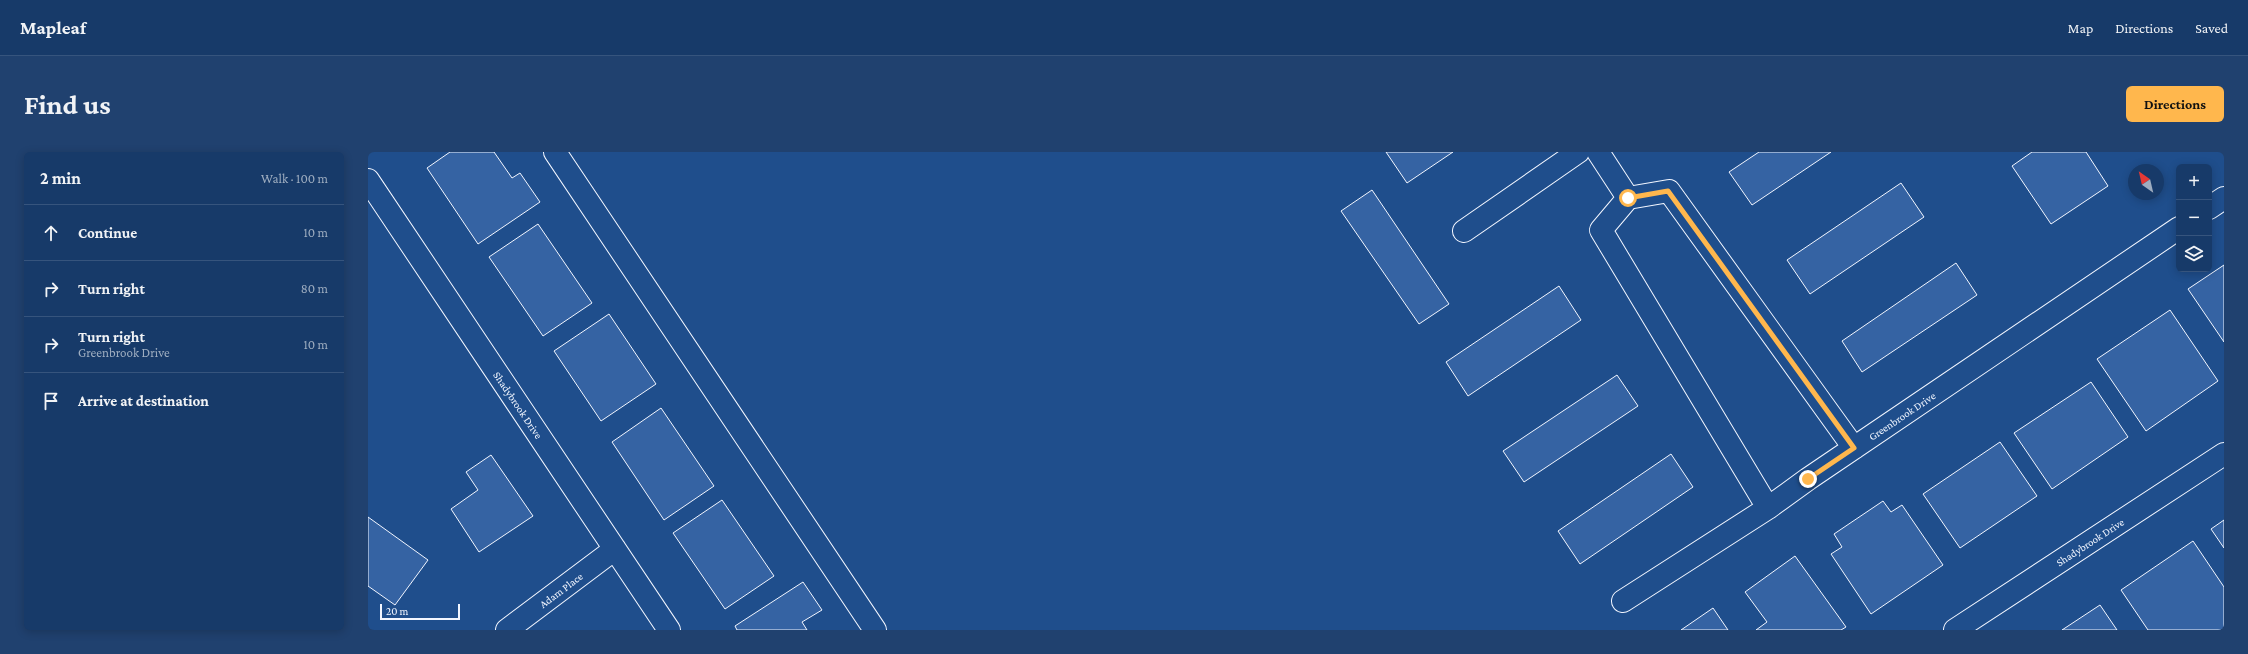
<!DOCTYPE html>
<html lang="en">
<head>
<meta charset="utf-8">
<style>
  :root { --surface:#173a69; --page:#20416f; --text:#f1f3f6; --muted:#9eadc0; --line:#36547d; --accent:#ffb74d }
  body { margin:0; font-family:"Crimson Pro",serif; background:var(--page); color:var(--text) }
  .controls { position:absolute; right:12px; top:12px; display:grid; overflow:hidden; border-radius:6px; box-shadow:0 2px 10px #0003 }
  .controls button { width:36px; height:36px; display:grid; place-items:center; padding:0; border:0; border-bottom:1px solid var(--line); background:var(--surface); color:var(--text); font:20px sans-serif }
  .compass { position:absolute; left:1760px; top:12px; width:36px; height:36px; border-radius:50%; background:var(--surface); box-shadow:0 2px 10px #0003; rotate:326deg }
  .scale { position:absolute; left:12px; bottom:10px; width:80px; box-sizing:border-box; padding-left:4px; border:2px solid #f2f6ff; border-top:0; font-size:11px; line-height:14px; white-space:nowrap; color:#f2f6ff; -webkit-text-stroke:3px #1f4e8c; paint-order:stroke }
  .stop { position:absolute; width:12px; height:12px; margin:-9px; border:3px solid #ffb74d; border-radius:50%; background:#fff }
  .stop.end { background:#ffb74d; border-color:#fff; box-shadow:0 1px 4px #0008 }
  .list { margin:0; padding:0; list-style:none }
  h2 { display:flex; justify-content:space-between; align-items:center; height:52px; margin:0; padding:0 16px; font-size:17px }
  h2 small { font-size:13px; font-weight:400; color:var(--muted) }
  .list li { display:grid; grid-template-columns:26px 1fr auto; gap:12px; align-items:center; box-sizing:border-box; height:56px; padding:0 16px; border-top:1px solid var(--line) }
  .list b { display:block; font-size:15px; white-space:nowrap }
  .list p { margin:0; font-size:13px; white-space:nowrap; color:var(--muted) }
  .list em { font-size:13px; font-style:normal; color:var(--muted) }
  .icon { flex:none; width:22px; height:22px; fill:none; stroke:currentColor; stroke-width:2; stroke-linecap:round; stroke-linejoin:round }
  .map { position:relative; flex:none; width:1856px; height:478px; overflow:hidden; border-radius:6px }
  header { display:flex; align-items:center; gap:24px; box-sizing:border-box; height:56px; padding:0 20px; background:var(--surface); border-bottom:1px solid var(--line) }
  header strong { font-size:19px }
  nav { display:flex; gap:22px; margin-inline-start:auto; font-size:14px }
  .intro { display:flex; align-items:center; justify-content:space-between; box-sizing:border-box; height:96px; padding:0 24px }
  h1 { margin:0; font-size:28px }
  .button { padding:10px 18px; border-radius:6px; background:var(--accent); color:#111; font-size:14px; font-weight:700 }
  main { display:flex; gap:24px; padding:0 24px }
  aside { flex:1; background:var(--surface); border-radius:6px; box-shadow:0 2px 10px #0003 }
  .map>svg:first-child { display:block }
  .building { fill:#3563a3; stroke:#f2f6ff }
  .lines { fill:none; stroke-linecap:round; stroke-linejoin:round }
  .minor-casing { stroke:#f2f6ff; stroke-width:24 }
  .minor { stroke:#1f4e8c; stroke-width:22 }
  .route { stroke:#ffb74d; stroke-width:5 }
  .labels { text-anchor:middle; stroke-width:3; stroke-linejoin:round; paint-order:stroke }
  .street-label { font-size:11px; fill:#f2f6ff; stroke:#1f4e8c }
</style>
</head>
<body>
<header>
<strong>Mapleaf</strong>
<nav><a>Map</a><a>Directions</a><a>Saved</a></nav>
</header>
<div class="intro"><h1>Find us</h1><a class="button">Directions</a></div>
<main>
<aside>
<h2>2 min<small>Walk · 100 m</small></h2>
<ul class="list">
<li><svg class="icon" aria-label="ahead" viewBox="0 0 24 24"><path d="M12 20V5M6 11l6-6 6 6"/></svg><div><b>Continue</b></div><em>10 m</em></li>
<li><svg class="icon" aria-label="right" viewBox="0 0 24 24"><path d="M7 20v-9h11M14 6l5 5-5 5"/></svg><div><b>Turn right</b></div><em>80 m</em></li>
<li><svg class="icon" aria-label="right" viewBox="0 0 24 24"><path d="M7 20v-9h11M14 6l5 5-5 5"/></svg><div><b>Turn right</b><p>Greenbrook Drive</p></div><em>10 m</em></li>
<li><svg class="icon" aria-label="arrive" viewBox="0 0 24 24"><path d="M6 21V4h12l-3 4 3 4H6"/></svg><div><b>Arrive at destination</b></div></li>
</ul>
</aside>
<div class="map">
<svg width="1856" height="478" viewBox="0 0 1856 478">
  <rect width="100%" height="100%" fill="#1f4e8c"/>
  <path class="building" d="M82 0H126L144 26 152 21 172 50 110 92 59 16Z
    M1018 0H1085L1039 31Z
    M1391 0H1463L1384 53 1361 20Z
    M1664 0H1718L1740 34 1683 72 1644 14Z
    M1533 31 1556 65 1442 142 1419 108Z
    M1004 38 1081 152 1051 172 973 59Z
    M170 72 224 151 175 184 121 105Z
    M1588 111 1609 143 1494 220 1474 189Z
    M1856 113V190L1820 137Z
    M1191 134 1213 168 1100 244 1078 210Z
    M1802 158 1850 229 1778 279 1729 207Z
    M241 162 288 232 233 269 186 199Z
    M1249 223 1270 254 1156 330 1135 299Z
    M1723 230 1760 285 1684 337 1646 281Z
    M293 256 346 334 296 368 244 290Z
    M1632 290 1669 344 1592 396 1555 342Z
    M1303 302 1325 335 1212 412 1190 379Z
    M123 303 165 364 111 400 83 357 110 338 98 320Z
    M354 348 406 424 357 457 305 381Z
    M1515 349 1523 360 1534 353 1575 413 1503 462 1463 402 1474 395 1466 382Z
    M0 365 60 408 27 453 0 434Z
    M1856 368V396L1843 377Z
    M1825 389 1856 435V476L1853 478H1780L1753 438Z
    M1427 404 1478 475 1473 478H1388L1399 470 1377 440Z
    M435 430 454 458 434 470 439 478H369L367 474Z
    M1732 453 1749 478H1694Z
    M1345 456 1360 478H1313Z"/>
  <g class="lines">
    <g class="minor-casing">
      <path id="minor" d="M187 0 507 478
        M1230 0 1260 46
        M0 28 301 478
        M1841 56 1856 46
        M1096 79 1210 0
        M1400 356 1233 78 1260 46 1301 39 1486 296
        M1255 449 1400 356 1440 327 1811 76
        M139 478 247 397
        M1587 478 1856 302"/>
    </g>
    <use href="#minor" class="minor"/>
  </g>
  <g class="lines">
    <path class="route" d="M1260 46 1300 39 1486 296 1440 327"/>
  </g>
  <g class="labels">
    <g class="street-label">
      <text transform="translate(150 253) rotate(56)" y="4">Shadybrook Drive</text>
      <text transform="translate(1534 264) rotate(-34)" y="4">Greenbrook Drive</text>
      <text transform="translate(1722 390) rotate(-33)" y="4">Shadybrook Drive</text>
      <text transform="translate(193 438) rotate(-37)" y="4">Adam Place</text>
    </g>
  </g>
</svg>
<div class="controls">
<button>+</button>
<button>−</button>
<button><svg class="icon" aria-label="layers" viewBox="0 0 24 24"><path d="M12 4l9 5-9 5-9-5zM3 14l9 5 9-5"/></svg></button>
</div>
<svg class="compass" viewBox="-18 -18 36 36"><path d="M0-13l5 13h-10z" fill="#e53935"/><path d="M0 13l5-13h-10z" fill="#9eadc0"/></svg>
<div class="scale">20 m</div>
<div class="stop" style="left:1260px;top:46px"></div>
<div class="stop end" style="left:1440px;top:327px"></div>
</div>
</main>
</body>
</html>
